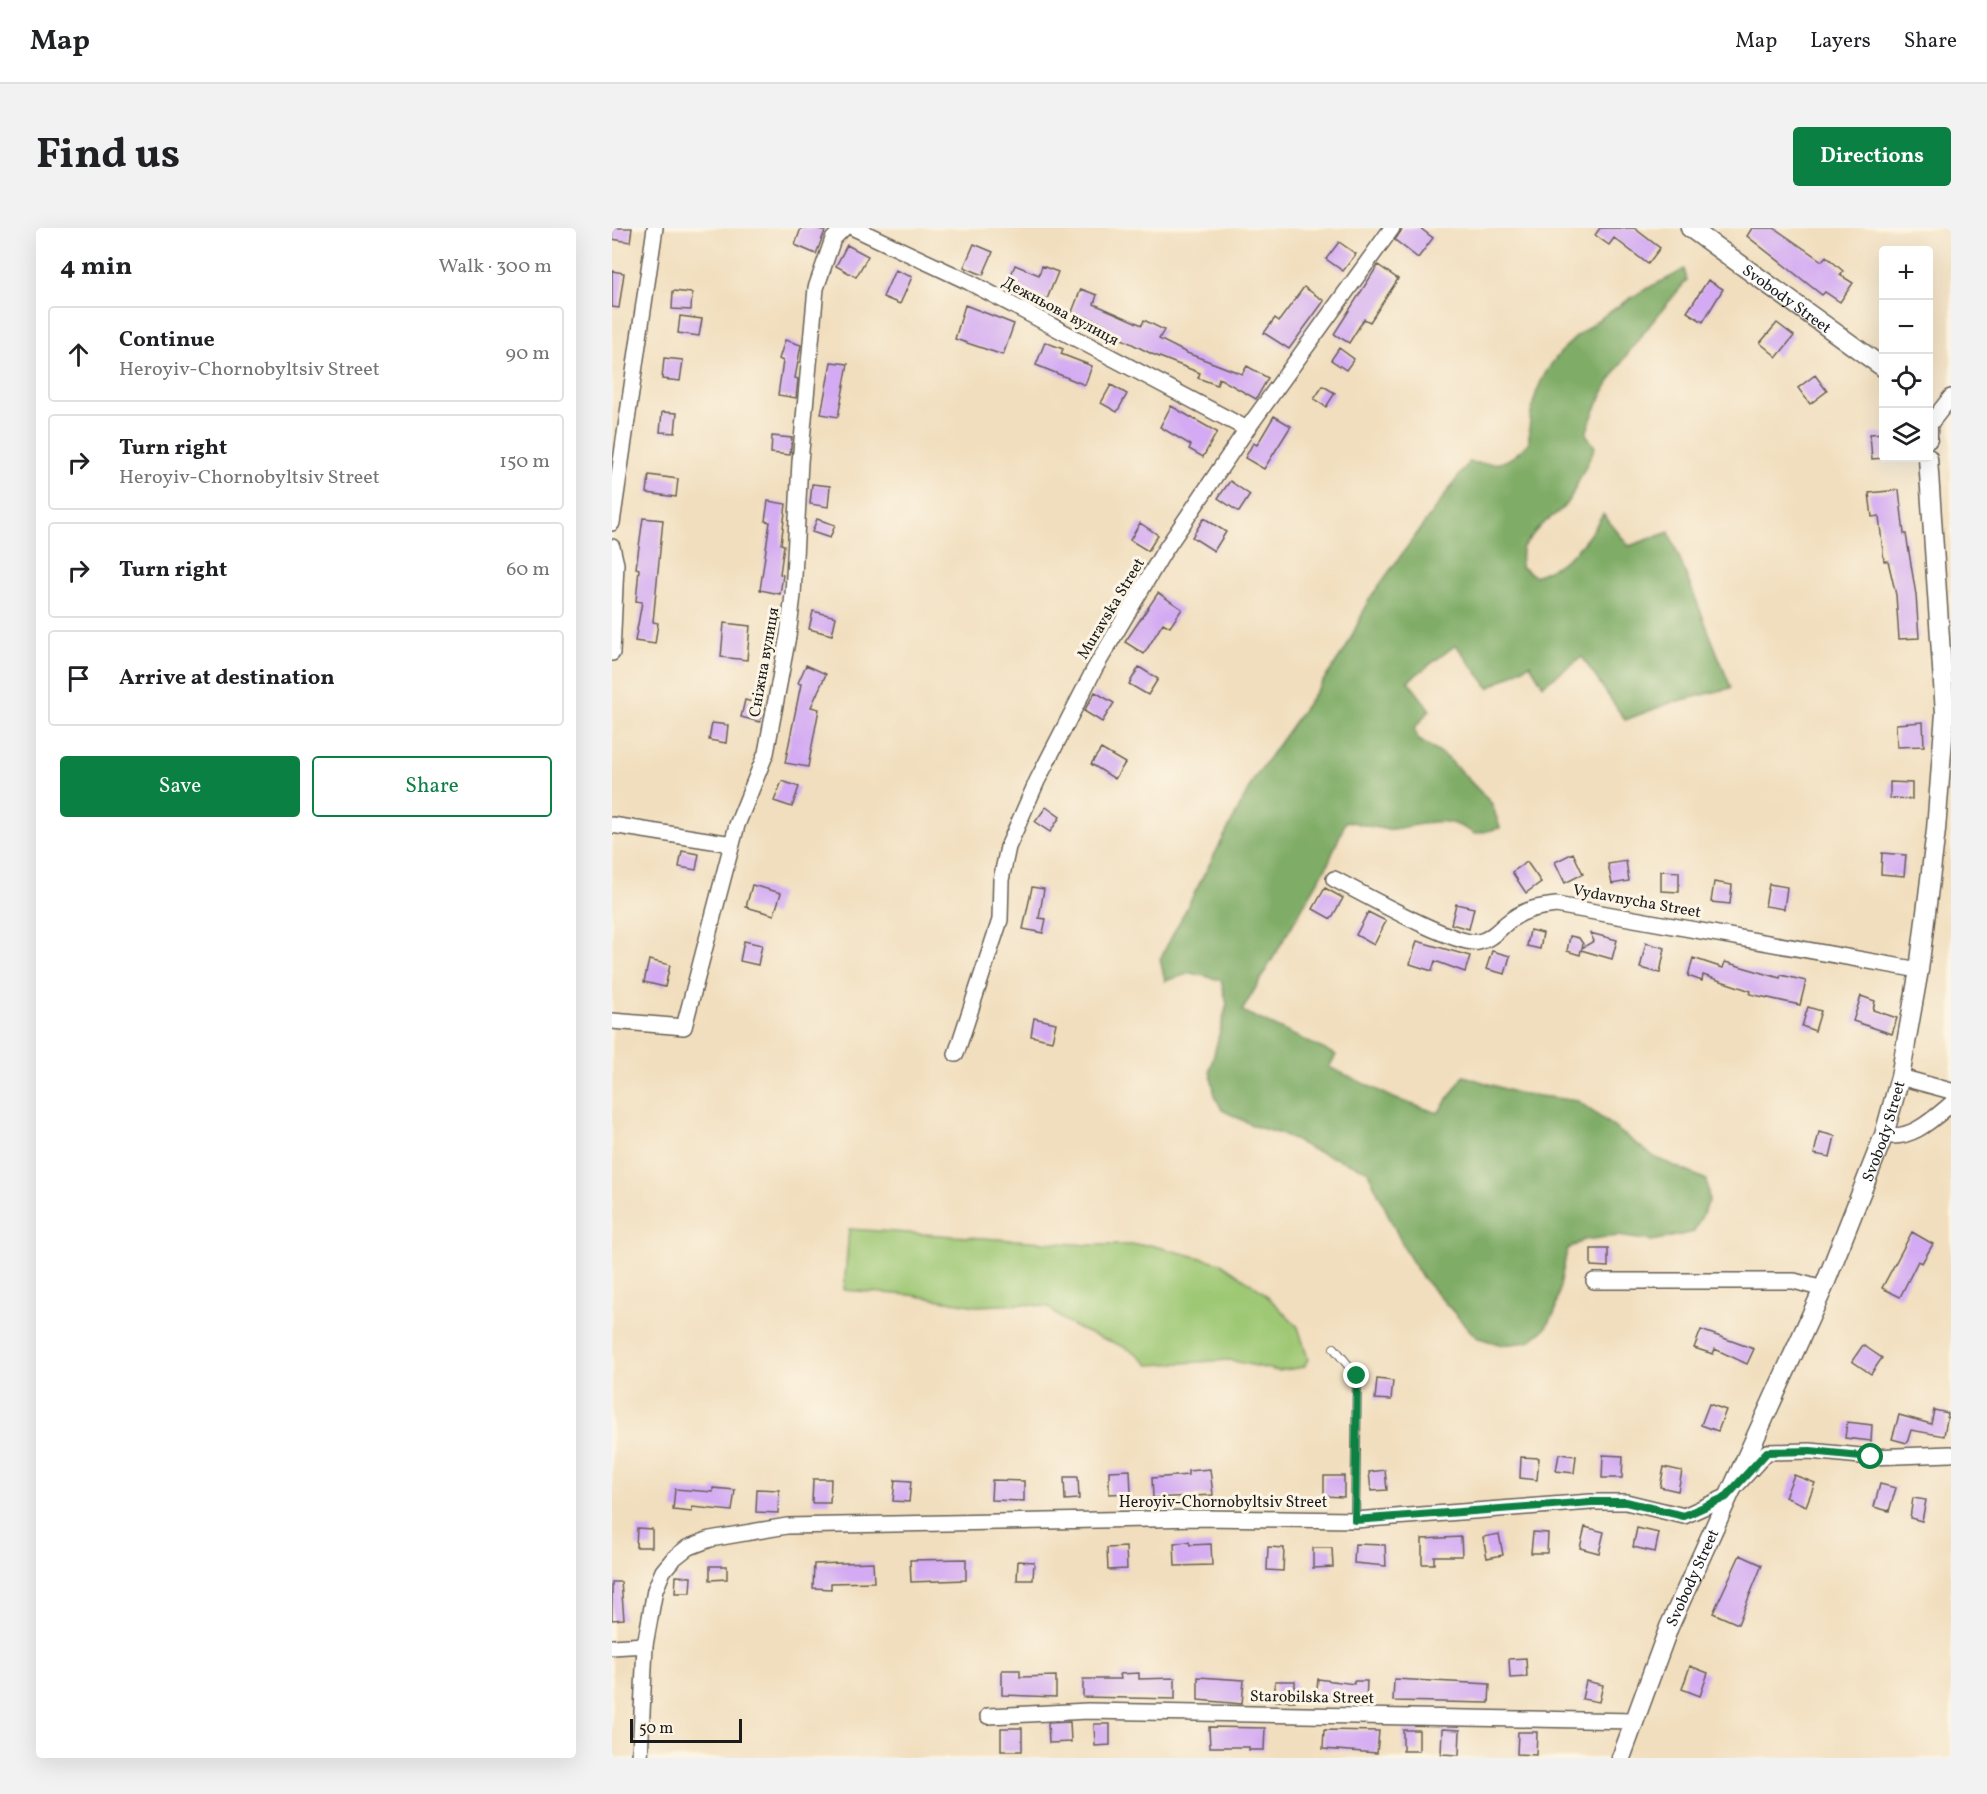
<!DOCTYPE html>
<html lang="en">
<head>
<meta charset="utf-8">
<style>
  :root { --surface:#fff; --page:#f2f2f2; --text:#202124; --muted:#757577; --line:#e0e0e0; --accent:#0b8043 }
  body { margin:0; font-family:Vollkorn,serif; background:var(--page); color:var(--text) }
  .controls { position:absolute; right:18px; top:18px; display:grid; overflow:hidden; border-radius:6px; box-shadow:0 6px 24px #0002 }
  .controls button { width:54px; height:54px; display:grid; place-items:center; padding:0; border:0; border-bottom:2px solid var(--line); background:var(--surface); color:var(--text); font:30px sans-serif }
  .scale { position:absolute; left:18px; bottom:15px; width:112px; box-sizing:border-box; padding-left:6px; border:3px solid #1c1c1c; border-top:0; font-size:16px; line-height:21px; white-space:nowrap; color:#1c1c1c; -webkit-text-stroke:4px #fcf5e5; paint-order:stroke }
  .stop { position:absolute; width:18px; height:18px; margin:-14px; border:4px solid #0b8043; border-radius:50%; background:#fff }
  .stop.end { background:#0b8043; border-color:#fff; box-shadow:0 2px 6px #0008 }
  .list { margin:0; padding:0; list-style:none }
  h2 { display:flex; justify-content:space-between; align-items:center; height:78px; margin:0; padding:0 24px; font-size:26px }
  h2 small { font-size:20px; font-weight:400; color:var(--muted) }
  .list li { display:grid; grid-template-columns:39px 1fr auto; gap:18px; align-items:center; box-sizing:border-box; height:96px; margin:0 12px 12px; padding:0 12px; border:2px solid var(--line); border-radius:6px }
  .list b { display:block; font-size:22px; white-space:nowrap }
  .list p { margin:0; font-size:20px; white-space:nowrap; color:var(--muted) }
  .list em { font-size:20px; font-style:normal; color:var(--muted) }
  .actions { display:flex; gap:12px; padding:18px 24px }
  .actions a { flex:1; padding:14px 0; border:2px solid var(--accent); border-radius:6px; text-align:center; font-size:21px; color:var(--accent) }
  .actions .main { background:var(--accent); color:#fff }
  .icon { flex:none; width:33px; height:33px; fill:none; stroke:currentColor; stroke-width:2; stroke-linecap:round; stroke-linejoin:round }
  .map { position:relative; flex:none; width:1339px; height:1530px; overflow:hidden; border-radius:6px }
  header { display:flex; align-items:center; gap:36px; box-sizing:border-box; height:84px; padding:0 30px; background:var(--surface); border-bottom:2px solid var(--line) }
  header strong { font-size:28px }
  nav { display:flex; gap:33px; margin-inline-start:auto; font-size:21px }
  .intro { display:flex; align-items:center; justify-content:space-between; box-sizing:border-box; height:144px; padding:0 36px }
  h1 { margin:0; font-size:42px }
  .button { padding:15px 27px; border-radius:6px; background:var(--accent); color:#fff; font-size:21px; font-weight:700 }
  main { display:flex; gap:36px; padding:0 36px }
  aside { flex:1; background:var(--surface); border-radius:6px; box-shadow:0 6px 24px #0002 }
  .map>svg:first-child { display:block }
  .green { fill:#9fc874; stroke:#5e7248; stroke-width:1.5 }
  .forest { fill:#7fac66; stroke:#4e6441; stroke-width:1.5 }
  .building { fill:#d3aaf3 }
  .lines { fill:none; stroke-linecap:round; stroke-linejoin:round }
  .service-casing { stroke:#676055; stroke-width:10 }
  .minor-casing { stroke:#676055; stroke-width:18 }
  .tertiary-casing { stroke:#676055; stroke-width:21 }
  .service { stroke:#fff; stroke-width:8 }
  .minor { stroke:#fff; stroke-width:15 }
  .tertiary { stroke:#fff; stroke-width:18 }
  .route { stroke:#0b8043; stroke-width:8 }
  .labels { text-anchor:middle; stroke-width:6; stroke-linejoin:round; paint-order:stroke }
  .street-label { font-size:16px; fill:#1c1c1c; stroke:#fcf5e5 }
</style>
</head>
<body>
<header>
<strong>Map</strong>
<nav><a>Map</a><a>Layers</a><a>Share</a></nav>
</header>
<div class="intro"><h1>Find us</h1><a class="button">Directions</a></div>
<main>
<aside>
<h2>4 min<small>Walk · 300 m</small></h2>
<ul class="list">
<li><svg class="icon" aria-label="ahead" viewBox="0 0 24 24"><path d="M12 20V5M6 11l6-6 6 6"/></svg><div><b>Continue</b><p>Heroyiv-Chornobyltsiv Street</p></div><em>90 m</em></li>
<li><svg class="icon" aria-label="right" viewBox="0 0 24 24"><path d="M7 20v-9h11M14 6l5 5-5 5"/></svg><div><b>Turn right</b><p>Heroyiv-Chornobyltsiv Street</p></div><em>150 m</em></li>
<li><svg class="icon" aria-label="right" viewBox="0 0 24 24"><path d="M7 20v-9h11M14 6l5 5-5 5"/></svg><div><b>Turn right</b></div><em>60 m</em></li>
<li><svg class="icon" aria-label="arrive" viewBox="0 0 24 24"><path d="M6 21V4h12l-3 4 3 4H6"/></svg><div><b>Arrive at destination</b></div></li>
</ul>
<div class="actions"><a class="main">Save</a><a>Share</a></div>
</aside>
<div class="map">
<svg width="1339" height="1530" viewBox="0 0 1339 1530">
  <rect width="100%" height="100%" fill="#fcf5e5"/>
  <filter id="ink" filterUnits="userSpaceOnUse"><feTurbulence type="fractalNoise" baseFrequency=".0167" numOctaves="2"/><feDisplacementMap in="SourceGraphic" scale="12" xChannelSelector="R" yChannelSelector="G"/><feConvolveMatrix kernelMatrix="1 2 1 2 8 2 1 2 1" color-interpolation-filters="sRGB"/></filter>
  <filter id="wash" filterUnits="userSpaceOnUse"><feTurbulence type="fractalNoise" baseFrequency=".008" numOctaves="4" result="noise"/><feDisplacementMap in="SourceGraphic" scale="24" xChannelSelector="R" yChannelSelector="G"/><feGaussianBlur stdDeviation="1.35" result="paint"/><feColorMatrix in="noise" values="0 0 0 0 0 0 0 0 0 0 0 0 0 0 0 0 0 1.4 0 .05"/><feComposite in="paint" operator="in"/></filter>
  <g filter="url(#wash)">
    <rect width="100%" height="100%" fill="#f1debe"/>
    <path class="green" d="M237 1001 477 1017H538L609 1035 650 1063 686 1099 696 1131 692 1139 666 1143 617 1132 537 1137C516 1110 465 1112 437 1079L412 1076 365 1078 299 1067 232 1062Z"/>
    <path class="forest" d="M1072 41 1075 52C1036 99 992 147 974 206L983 219 959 269 950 281 928 298 910 320 909 339 923 348C957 335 973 317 991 286L1017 318 1057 304 1119 460 1058 475 1013 492 970 429 931 457 918 436 877 460 844 417 796 453 818 482 802 501 807 512 836 530 880 576 888 600 863 606C827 584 819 597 781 601 767 603 749 595 734 593L716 636 630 783 724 827 717 839 784 871 826 885 852 848 905 865 966 873 1044 930 1095 952 1097 973 1082 1004 1040 1013 1006 1008 972 1012 955 1022 943 1084 932 1102 916 1114 890 1117 864 1109 809 1048 792 1020 755 942 701 922 672 907 642 898 610 882 603 868 598 842 615 776 609 752 579 745 553 753 548 731 642 551 733 422 758 370 857 234C887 238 896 237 917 214 915 137 964 105 1024 67 1039 57 1057 51 1072 41Z"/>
    <g id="blocks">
      <path class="building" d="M0 0H20L18 14 0 11Z
        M189 0H205L213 3 204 26 183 17Z
        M791 0H808L821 10 806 30 783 12Z
        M988 0H1022L1048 20 1036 36 1002 10 997 17 983 7Z
        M1140 0H1162L1210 33 1214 28 1231 43 1228 47 1241 55 1228 74 1213 64 1210 67 1135 8Z
        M727 14 744 26 731 43 714 31Z
        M362 16 381 24 371 47 352 39Z
        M235 17 256 28 244 49 224 38Z
        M403 37 427 47 430 38 446 44 435 71 395 57Z
        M766 37 786 51 758 94 752 91 737 115 722 106Z
        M283 42 300 49 288 76 271 69Z
        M0 43 12 45 7 80 0 79Z
        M1096 52 1111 61 1091 94 1075 84Z
        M692 59 712 73 677 121 652 105 663 90 667 93Z
        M469 61 485 67 482 76 530 97 532 92 552 102 547 111 575 125 630 146 635 138 656 150 644 171 607 150 605 157 586 150 588 145 540 126 490 101 492 96 460 84Z
        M61 63 80 65 79 82 60 81Z
        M353 77 402 96 391 127 343 111Z
        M68 88 90 91 87 108 66 105Z
        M1165 95 1182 108 1165 129 1148 115Z
        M173 112 189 117 183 150 186 151 184 170 166 167 171 133 167 131Z
        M433 114 451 121 449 126 480 138 473 157 424 137Z
        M727 120 742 131 734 142 719 132Z
        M52 130 71 132 68 153 50 151Z
        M219 134 236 136 226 189 209 186Z
        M1203 147 1215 163 1198 176 1186 160Z
        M499 157 515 166 505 184 489 175Z
        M711 158 723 165 714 179 702 171Z
        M559 178 605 204 591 229 577 221 579 217 548 199Z
        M50 184 65 185 63 205 48 204Z
        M662 188 679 198 652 241 633 230 641 215 645 217Z
        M1272 205V230L1260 231 1258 206Z
        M160 208 180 210 178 227 159 225Z
        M37 247 66 251 64 269 35 265Z
        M618 253 638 267 627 284 606 270Z
        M200 256 218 258 216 279 198 276Z
        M1287 262 1292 306H1294L1304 367 1307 410 1287 411 1284 367 1276 333H1272L1267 288 1260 289 1257 265Z
        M156 273 174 276 169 316 172 317 168 346 171 347 168 366 148 362 158 294 153 293Z
        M31 290 51 292 41 394 46 395 43 416 23 413 30 374 24 373 27 341 24 340Z
        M592 290 614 304 602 323 580 309Z
        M205 291 223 297 218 310 200 304Z
        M528 295 546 307 536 323 518 312Z
        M546 365 570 381 558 399 551 395 532 426 513 414Z
        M201 383 224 389 220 407 197 401Z
        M112 395 138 398 135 432 109 429Z
        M194 437 214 446 199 479 207 481 196 539 173 535 189 456 186 455Z
        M527 439 546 451 536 467 517 456Z
        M483 464 502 475 490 494 472 483Z
        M133 472 152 477 148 494 129 489Z
        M1311 494 1312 518 1285 519 1284 496Z
        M100 495 116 497 114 515 97 512Z
        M489 521 513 535 503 551 479 536Z
        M170 553 187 559 180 579 162 573Z
        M1278 554 1300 555V571L1278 570Z
        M434 579 448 589 438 604 423 594Z
        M70 623 87 626 84 642 67 639Z
        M961 625 971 646 953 655 943 634Z
        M1270 625 1294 627 1292 648 1269 646Z
        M1014 633 1017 653 1000 656 996 636Z
        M915 634 929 654 914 665 900 644Z
        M1049 643 1067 644V664L1049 663Z
        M1102 654 1120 657 1118 676 1099 674Z
        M1157 656 1175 659 1172 681 1153 678Z
        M140 657 169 665 162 687 134 679Z
        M420 659 432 661 427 690 434 691 431 705 411 701Z
        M713 660 731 670 719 691 701 681Z
        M844 676 862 680 857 701 839 696Z
        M756 684 774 693 762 717 744 707Z
        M918 702 931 705 928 721 915 718Z
        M978 705 1005 712 1000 731 969 722 968 727 955 723 958 708 967 710 971 716 970 720 982 713Z
        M132 713 150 717 146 737 128 733Z
        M805 713 858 728 853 744 823 733 820 743 798 736Z
        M1034 715 1053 720 1048 745 1028 740Z
        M880 723 898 728 893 746 874 741Z
        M1081 730 1111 740 1113 734 1168 750 1169 747 1194 753 1188 777 1138 766 1139 763 1091 747 1090 753 1076 748Z
        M37 732 58 737 53 759 32 754Z
        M1249 768 1263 773 1261 782 1285 790 1280 806 1241 793Z
        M1196 779 1209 783 1203 803 1190 798Z
        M422 790 444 795 440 813 419 808Z
        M1207 904 1223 908 1218 929 1202 926Z
        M1300 1004 1321 1016 1310 1035 1306 1033 1288 1069 1270 1060Z
        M979 1021H996V1039L979 1038Z
        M1089 1102 1142 1121 1135 1136 1103 1121 1101 1126 1082 1120Z
        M1251 1117 1270 1130 1259 1146 1240 1133Z
        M765 1151 781 1153 779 1172 763 1171Z
        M1097 1176 1114 1182 1106 1203 1089 1197Z
        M1322 1182 1336 1185 1332 1208 1299 1202 1295 1215 1280 1211 1287 1187 1319 1196Z
        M1235 1194 1260 1197 1259 1213 1233 1210Z
        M947 1226 964 1228 962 1245 944 1243Z
        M991 1227 1011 1228 1010 1250H990Z
        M909 1229 927 1230 925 1252 908 1250Z
        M1052 1239 1070 1243 1066 1263 1048 1259Z
        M598 1241 601 1267 541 1270 540 1250 576 1247V1243Z
        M518 1242 519 1265 497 1266V1243Z
        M773 1242 775 1262 759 1263 757 1244Z
        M1182 1247 1203 1255 1194 1278 1173 1269Z
        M712 1248H732V1269L712 1268Z
        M452 1249H466L467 1271 453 1272Z
        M201 1251H219L218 1275H200Z
        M283 1252 299 1253 297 1274 281 1273Z
        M380 1252 412 1253V1273L379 1272Z
        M1268 1256 1284 1260 1277 1283 1262 1279Z
        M101 1260 123 1262 120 1283 80 1279V1284L61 1282 63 1261 101 1264Z
        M145 1261 167 1262 166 1285 144 1284Z
        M1301 1270 1314 1272 1310 1293 1298 1290Z
        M973 1299 992 1304 987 1325 968 1320Z
        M25 1300 40 1301V1319H24Z
        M1025 1300 1047 1305 1043 1324 1021 1319Z
        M921 1304 936 1305 935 1325H919Z
        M887 1306 891 1327 875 1330 871 1309Z
        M849 1309 850 1328H822V1336H810V1311Z
        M577 1314 578 1317 599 1316 600 1337 563 1338 562 1315Z
        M743 1316 773 1317 774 1338 742 1335Z
        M514 1319 515 1341 496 1342 495 1320Z
        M656 1319 672 1320 671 1343 655 1342Z
        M701 1320H720L721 1339 701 1340Z
        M1128 1327 1150 1337 1126 1396 1101 1385Z
        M354 1331V1352L299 1354 298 1332Z
        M406 1333 422 1334 421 1352H405Z
        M261 1334 262 1354 219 1355V1361L201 1360 202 1336Z
        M98 1338H115V1351L98 1352Z
        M64 1348 79 1349 78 1365H63Z
        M0 1354H9L12 1391 0 1392Z
        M914 1430 915 1449 898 1450 897 1431Z
        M1078 1438 1096 1445 1088 1468 1070 1461Z
        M390 1442H408V1449L444 1448V1469L390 1467Z
        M527 1445V1451L563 1450V1471L471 1469V1451H509L508 1446Z
        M586 1449 632 1452 630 1476 586 1472Z
        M706 1451 742 1456V1453H755L754 1474 704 1470Z
        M782 1451 878 1456 877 1475 781 1473Z
        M663 1453H683V1473H663Z
        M974 1453 991 1457 987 1474 970 1471Z
        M458 1494 459 1514 437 1515 436 1495Z
        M482 1496H498V1517L483 1518Z
        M597 1499 653 1500 652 1522H637V1519H598Z
        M389 1500H410V1523H389Z
        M830 1501 848 1502 847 1527 829 1526Z
        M712 1502 767 1503 765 1525 711 1521Z
        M791 1502H807V1523H791Z
        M906 1504H925L924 1527 905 1526Z"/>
    </g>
  </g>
  <g filter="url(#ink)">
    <use href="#blocks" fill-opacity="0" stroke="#676055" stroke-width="1.5"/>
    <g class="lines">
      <g class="service-casing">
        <path id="service" d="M722 1120 745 1148 743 1292"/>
      </g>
      <g class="minor-casing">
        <path id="minor" d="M242 0 357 54 635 201
          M1317 197 1339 169
          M0 295 43 0
          M0 319 4 336 0 425
          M0 597 120 616
          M722 651C748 664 842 718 866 714 880 712 889 698 900 691 914 681 927 679 944 677L1307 742
          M0 793 72 799 125 597 154 525 176 408 181 367 188 234 204 60 221 11 232 0
          M344 826 388 692 389 652 396 619 425 553 483 440 551 325 635 201 780 0
          M1288 849 1339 863
          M1272 907C1298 913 1320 892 1339 876
          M982 1053H1182L1211 1061
          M0 1419 33 1417 43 1362 51 1343 61 1331 75 1320 98 1311 175 1298 588 1290 743 1292 979 1274H1014L1072 1288 1114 1269 1155 1224 1198 1223 1259 1229 1339 1226
          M376 1488 476 1483 1023 1493
          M28 1530 33 1417"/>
      </g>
      <g class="tertiary-casing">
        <g id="tertiary">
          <path id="s1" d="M1078 0 1272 140"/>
          <path d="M1316 197V211"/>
          <path id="s2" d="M1009 1530 1057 1399 1211 1061 1272 907 1288 849 1307 742 1324 602 1333 485 1316 230"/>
        </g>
      </g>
      <use href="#service" class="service"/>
      <use href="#minor" class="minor"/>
      <use href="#tertiary" class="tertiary"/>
    </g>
  </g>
  <g class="lines" filter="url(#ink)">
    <path class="route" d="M745 1148 743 1292 979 1274H1014L1072 1288 1114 1269 1155 1224 1198 1223 1259 1229"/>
  </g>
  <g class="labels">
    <g class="street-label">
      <text dy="6" stroke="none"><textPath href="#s1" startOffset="120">Svobody Street</textPath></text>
      <text transform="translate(449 82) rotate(28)" y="6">Дежньова вулиця</text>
      <text transform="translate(498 380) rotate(-59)" y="6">Muravska Street</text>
      <text transform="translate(151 434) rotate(-80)" y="6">Сніжна вулиця</text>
      <text transform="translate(1025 672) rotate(10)" y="6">Vydavnycha Street</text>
      <text dy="6" stroke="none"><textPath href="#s2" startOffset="680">Svobody Street</textPath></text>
      <text x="611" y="1279">Heroyiv-Chornobyltsiv Street</text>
      <text dy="6" stroke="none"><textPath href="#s2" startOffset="194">Svobody Street</textPath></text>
      <text transform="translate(700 1468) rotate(1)" y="6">Starobilska Street</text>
    </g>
  </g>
</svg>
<div class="controls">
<button>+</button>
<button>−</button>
<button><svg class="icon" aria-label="locate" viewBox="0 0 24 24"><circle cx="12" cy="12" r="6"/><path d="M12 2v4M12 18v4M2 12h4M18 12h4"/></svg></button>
<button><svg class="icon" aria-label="layers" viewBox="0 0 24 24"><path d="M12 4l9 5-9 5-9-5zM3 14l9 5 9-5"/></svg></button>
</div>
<div class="scale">50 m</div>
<div class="stop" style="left:1259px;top:1229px"></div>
<div class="stop end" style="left:745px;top:1148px"></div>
</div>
</main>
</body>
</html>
